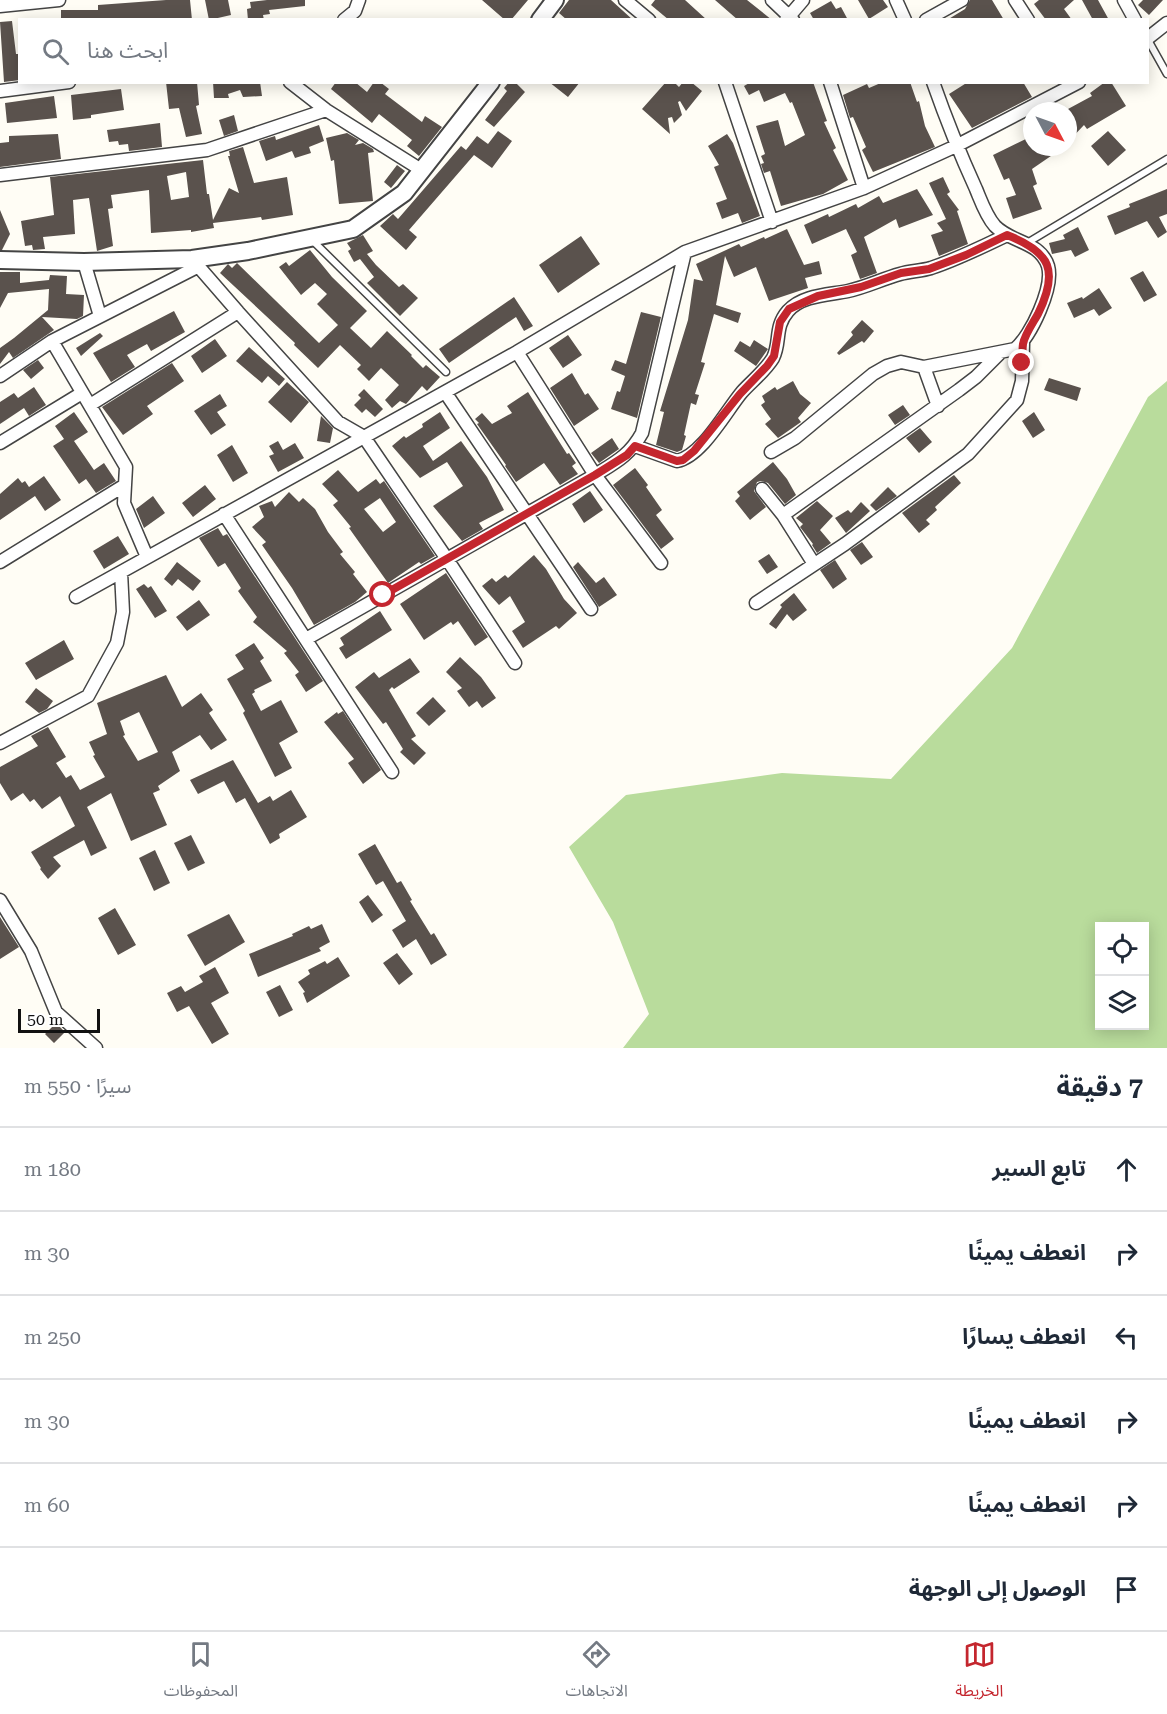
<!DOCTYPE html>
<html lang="ar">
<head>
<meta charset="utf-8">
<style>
  :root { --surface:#fff; --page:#f6f6f7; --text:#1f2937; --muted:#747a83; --line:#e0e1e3; --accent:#c4262e }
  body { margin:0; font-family:"Roboto Serif","Noto Sans Arabic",serif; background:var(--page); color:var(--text); direction:rtl }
  .controls { position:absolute; right:18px; bottom:18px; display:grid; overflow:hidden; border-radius:0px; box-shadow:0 3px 15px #0003 }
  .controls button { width:54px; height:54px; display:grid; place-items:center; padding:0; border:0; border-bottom:2px solid var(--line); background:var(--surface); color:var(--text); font:30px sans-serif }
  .compass { position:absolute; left:1023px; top:102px; width:54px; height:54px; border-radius:50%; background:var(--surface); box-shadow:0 3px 15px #0003; rotate:131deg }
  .scale { position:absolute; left:18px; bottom:15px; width:82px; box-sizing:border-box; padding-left:6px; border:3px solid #111; border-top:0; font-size:16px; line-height:21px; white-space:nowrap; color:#111; -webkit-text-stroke:4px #fff; paint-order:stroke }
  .stop { position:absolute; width:18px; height:18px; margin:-14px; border:4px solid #c4262e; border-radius:50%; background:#fff }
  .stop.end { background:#c4262e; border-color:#fff; box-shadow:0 2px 6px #0008 }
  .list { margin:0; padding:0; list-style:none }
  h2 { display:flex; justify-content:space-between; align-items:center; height:78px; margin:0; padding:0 24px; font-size:26px }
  h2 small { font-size:20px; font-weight:400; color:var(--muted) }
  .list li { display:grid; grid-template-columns:39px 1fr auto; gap:18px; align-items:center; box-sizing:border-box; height:84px; padding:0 24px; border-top:2px solid var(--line) }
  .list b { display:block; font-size:22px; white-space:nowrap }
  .list em { font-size:20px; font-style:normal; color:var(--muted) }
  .icon { flex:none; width:33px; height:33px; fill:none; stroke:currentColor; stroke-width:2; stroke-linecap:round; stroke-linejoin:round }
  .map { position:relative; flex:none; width:1167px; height:1048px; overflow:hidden; direction:ltr }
  .search { position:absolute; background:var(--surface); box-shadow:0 3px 15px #0003; left:18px; right:18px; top:18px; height:66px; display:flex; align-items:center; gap:15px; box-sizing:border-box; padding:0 21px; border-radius:0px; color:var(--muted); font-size:22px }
  .sheet { height:582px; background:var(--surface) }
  nav { display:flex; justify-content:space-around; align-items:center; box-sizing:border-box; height:84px; border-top:2px solid var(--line); background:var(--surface); font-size:16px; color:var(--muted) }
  nav a { display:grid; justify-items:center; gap:3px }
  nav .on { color:var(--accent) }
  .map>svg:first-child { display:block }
  .forest { fill:#b9dc9c; fill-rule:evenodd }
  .building { fill:#5a524d; fill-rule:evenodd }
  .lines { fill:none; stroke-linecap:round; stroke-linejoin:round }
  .service-casing { stroke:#444; stroke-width:9 }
  .minor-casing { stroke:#444; stroke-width:15 }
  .tertiary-casing { stroke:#444; stroke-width:20 }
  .service { stroke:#fff; stroke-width:6 }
  .minor { stroke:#fff; stroke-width:12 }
  .tertiary { stroke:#fff; stroke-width:16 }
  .route { stroke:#c4262e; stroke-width:8 }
</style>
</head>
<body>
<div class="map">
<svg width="1167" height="1048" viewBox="0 0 1167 1048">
  <rect width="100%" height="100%" fill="#fffdf5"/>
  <path class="forest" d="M1167 381V1048H623L649 1014 613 922 569 847 626 795 782 773 891 779 1012 648 1148 397ZM1100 927H1144V1026H1100Z"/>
  <path class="building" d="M166 0H190L192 20H61V10H98V5Z
    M205 0H228L231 15 209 20Z
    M267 0H305V6L269 10 270 14 263 15 264 20H248L247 9 251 8 250 2Z
    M482 0H528L511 20H505Z
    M569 0H611L633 20H567L559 13Z
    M655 0H685L707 20H669L651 5Z
    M715 0H747L772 20H738Z
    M858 0H883L888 7 869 19Z
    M970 0H992L1004 20H947L965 9Z
    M1039 0H1074L1064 9 1072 20H1046L1034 4Z
    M1082 0H1098L1109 20H1093Z
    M1143 0H1163L1149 15 1138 5Z
    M831 1 836 9 841 7 848 20H814L810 13Z
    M12 21 16 54H19L20 80 4 82 0 22Z
    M166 82H197L199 105 196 106 202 134 186 137 179 108 169 109Z
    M213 82H260L262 96 243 97 240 90 228 94 229 98H214Z
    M336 82H355L367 92 374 82H380L389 89 385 94 422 122 425 116 442 127 419 156 407 146 412 140 379 114 372 123 331 89Z
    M509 82H515L525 92 494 127 485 120 507 91 504 88Z
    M549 82H580L568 97Z
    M666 82H674L679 87 683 82H691L702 91 686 111 680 101 678 102 682 115 674 123 672 117 668 118 670 134 642 109Z
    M751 82H813L827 121 824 122 836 148 833 150 848 180 823 194 781 206 770 171 764 173 761 164 764 163 761 156 765 154 756 126 778 120 785 146 805 135 792 102 790 103 785 93 764 102 759 90 749 95 744 86Z
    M883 82H910L917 102 919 101 925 126 935 147 873 172 862 150 866 147 853 117 850 118 843 95 867 84 869 88Z
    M968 82H1023L1032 97 972 128 949 94Z
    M1105 82H1111L1126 106 1087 129 1084 125 1068 142V109L1092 96 1090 93Z
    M121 89 124 110 91 115V118L73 120 71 95Z
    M54 96 57 118 7 123 5 103Z
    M234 115 238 131 224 136 219 120Z
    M160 123 162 147 129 151 128 144 119 145 118 141 109 142 107 130Z
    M319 125 324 141 309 147 311 153 295 158 292 151 266 161 259 141 275 136 276 140Z
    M498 131 512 141 492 168 474 155 409 230 417 237 406 250 380 226 393 214 398 219 461 146 466 150 477 136 488 144Z
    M1108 131 1126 150 1108 166 1091 146Z
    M347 133 359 140 355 145 363 143 373 149 374 152 368 153 373 201 339 204 334 160 331 161 326 138Z
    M58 134 61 159 0 167V143L9 142V136Z
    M727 134 733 143 760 216 742 223 738 213 722 219 716 203 727 199 714 167 719 165 708 146Z
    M1032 136V147H1064L1032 169 1037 184 1033 186 1042 209 1013 219 1006 198 1016 195 1009 178 1004 180 993 155Z
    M243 147 254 183 287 177 293 215 262 220 261 217 213 223 214 228 191 232V230L151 233 149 190 111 195 113 208 108 209 113 246 97 251 89 198 73 200 75 234 43 237 45 249 33 250 32 245 25 246 21 221 54 215 50 177 203 160 207 194H209L213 220 229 188 239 193 228 156H230L229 151ZM186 172 189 197 171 200 167 176Z
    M397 165 405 171 391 188 384 182Z
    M943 177 950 192 947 194 959 210 957 211 968 244 939 256 931 235 943 231 937 223 946 219 929 183Z
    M917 189 933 215 899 228 896 219 864 237 877 273 860 279 851 255 857 252 846 229 812 244 804 225 828 214 829 217 856 204 858 208 879 196 883 203Z
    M1167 189V214L1159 217 1167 232 1158 238 1147 221 1115 235 1107 216 1130 207 1129 204Z
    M0 210 10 234 2 250H0Z
    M1078 227 1089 250 1075 257 1071 250 1052 254 1049 243 1065 239 1063 235Z
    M787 229 804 265 819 261 822 274 805 278 808 288 769 301 756 267 734 277 725 256 716 305 741 313 738 323 714 314 701 362 705 363 695 394 699 395 696 405 691 403 684 435 686 436 682 450 677 452 656 445 664 412 660 411 688 320 694 279 703 281 696 264 739 244 741 247 764 237 765 239Z
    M363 235 373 251 367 254 376 265 399 287 403 284 418 298 400 316 367 283 374 277 360 259 354 262 348 251 351 249 347 243Z
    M581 236 600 264 558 293 539 265Z
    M310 250 332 277 367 311 350 328 371 348 387 331 412 355 411 356 423 368 426 365 440 377 427 391 422 386 406 404 400 401 392 408 385 400 399 385 381 368 369 381 357 369 361 365 340 345 318 368 294 345 295 343 220 273 228 264 232 268 237 263 319 343 338 325 317 304 327 294 315 283 301 295 279 267 286 262 289 266Z
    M1143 271 1157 295 1144 302 1130 278Z
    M0 272H20V283L49 280 50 275 67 276 66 294 84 295 83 316 77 319 42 317 54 330 13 358 9 352 0 364V348L14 338 48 310 49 289 8 293 0 308Z
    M1099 288 1112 308 1099 316 1094 309 1074 318 1067 303 1082 297 1083 299Z
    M514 297 533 326 524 331 516 317 449 363 439 349Z
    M174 311 185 332 151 351 147 344 127 355 135 367 111 382 93 353Z
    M641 312 661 317 637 418 611 409 617 391 620 392 625 376 611 370 615 360 626 364Z
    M862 320 874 331 864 343 862 341 839 355 837 353 853 335 851 332Z
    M100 333 103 336 81 356 76 348Z
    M568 335 582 355 563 368 549 348Z
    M215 339 227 356 202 373 191 356Z
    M754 340 768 349 756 366 734 351 740 341 750 347Z
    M249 347 285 379 279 386 268 376 262 383 236 361Z
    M38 360 44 368 31 379 23 370Z
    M172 363 184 381 147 406 153 414 123 435 102 407Z
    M572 373 585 395 588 393 599 409 574 426 550 388Z
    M1049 378 1081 388 1077 401 1044 390Z
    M793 381 800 394 811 403 798 418 801 422 778 438 765 424 771 419 761 405 765 402 762 396 775 387 777 390Z
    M287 382 309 402 291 423 268 402Z
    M34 387 46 405 29 416 24 408 0 424V402L14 393 18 398Z
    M364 389 383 409 375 417 366 409 362 413 354 405 361 398 358 395Z
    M528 392 567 454 569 453 576 463 572 466 578 474 560 485 544 463 516 482 505 466 506 465 477 424 479 423 475 419 482 413 492 424 512 413 507 406Z
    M220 394 227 406 217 412 226 425 211 435 194 411Z
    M903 405 910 415 895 425 888 415Z
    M74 412 88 432 74 441 94 470 104 463 116 481 96 493 86 479 79 484 53 446 64 439 55 426Z
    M440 412 450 428 423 446 433 461 461 441 487 477 504 510 479 523 483 529 462 541 433 506 463 486 447 462 420 478 392 446 404 436 406 438 423 427 422 424Z
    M1034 412 1045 430 1033 438 1022 421Z
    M321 416 333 428 330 443 317 441Z
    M920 428 932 442 919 453 906 438Z
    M612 438 619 449 599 463 591 453Z
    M278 441 283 450 295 443 304 458 278 472 269 456 274 454 269 446Z
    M232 445 248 473 233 482 217 455Z
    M773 462 787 479 796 495 785 504 768 483 761 481 757 482 754 491 766 507 750 520 735 501 740 496 737 492Z
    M635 468 648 485 646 487 662 510 656 515 674 539 661 549 613 485Z
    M338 470 358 492 376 479 380 484 384 481 435 556 421 564 419 562 388 583 349 528 351 527 333 505 338 501 322 484ZM380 498 396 522 383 532 364 509Z
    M954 475 961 483 935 507 937 510 926 520 930 524 919 533 902 513Z
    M44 476 61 500 45 511 35 496 0 520V494L18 478 22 483 25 481 29 487Z
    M205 485 216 499 193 517 182 503Z
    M888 487 897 496 876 511 870 505Z
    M590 491 603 510 584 523 572 504Z
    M289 492 299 502 303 498 315 509 328 532 343 552 340 554 355 572 353 574 367 592 355 602 314 625 292 588 262 545 266 542 252 527 264 517 259 506 272 501 275 507Z
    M153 496 165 513 144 528 136 509Z
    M817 501 833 516 820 530 831 543 817 553 812 545 813 544 800 527 803 524 796 518Z
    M861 502 870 511 846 533 835 518 848 510 851 513Z
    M218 528 223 536 227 534 323 681 306 692 295 675 299 672 284 653 287 651 253 622 257 617 238 591 241 588 225 563 218 567 199 538Z
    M118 536 129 554 104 569 93 551Z
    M862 542 873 557 861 565 850 550Z
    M769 554 778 567 767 574 758 561Z
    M534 555 546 569 564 599 577 613 559 629 556 626 523 648 512 631 525 622 510 596 499 605 482 586 492 578 496 582 505 575 508 578Z
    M835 560 847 579 833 589 820 570Z
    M177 562 201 581 193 591 178 579 172 586 164 579Z
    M578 562 596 583 604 577 617 595 599 607 573 567Z
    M446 573 488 637 475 646 458 621 453 625 451 622 424 640 400 604Z
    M144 584 148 588 151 586 167 611 155 618 136 589Z
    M794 593 807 610 793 621 787 614 776 629 769 624 782 607 780 605Z
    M199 600 210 615 187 631 176 617Z
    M380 611 392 630 346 659 339 648 344 645 340 638Z
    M64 640 74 659 36 680 25 663Z
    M254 643 264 658 260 661 272 681 254 690 255 692 252 694 261 711 281 700 298 732 279 743 292 768 275 777 243 713 245 711 227 679 244 669 235 655Z
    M460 657 481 677 496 698 482 708 477 701 469 707 457 691 462 688 446 672Z
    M410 658 420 672 394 689 392 687 389 690 416 736 411 739 426 753 414 765 400 752 403 749 386 722 383 724 355 687 374 672 379 678Z
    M166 675 182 707 201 693 213 710 209 713 227 740 211 750 200 735 172 752 180 771 158 786 160 790 153 793 167 825 131 841 111 793 87 807 107 848 91 856 84 840 53 857 61 866 48 879 40 869 41 868 31 852 75 826 60 796 42 809 34 799 30 802 23 793 11 801 0 783V767L38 746 31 736 48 727 66 757 56 763 66 778 71 775 80 790 105 777 93 756 95 755 89 742 107 734 97 703ZM139 712 158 752 138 761 123 736 125 735 120 721Z
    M36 688 53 701 47 709 39 713 25 702Z
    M433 697 446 711 429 726 416 713Z
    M343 711 381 770 363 784 348 763 354 759 324 722 337 712 338 714Z
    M233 760 258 803 270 796 273 801 291 790 307 817 279 834 280 838 270 844 245 798 236 803 224 781 198 794 190 780Z
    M191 835 205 863 188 871 174 843Z
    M375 844 397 883 401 881 412 900 410 901 431 935 434 933 447 955 431 965 416 939 403 948 392 930 406 921 383 881 376 885 358 854Z
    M155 850 170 883 154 891 139 858Z
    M368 895 383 915 372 923 359 902Z
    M115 908 136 945 118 955 98 918Z
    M229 914 245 942 205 966 187 935Z
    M0 917 19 947 0 959Z
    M322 924 330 942 319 948 321 951 258 977 249 954 293 936 292 934 309 926 311 929Z
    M397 953 413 974 399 985 383 963Z
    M338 957 350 976 307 1003 303 993 305 992 298 982 310 974 308 970 325 961 327 964Z
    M215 967 229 993 211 1003 229 1034 212 1044 189 1006 177 1012 167 993 181 986 185 992 203 982 199 976Z
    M280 985 293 1010 279 1017 266 992Z
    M56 1023 65 1032 54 1043 45 1034Z"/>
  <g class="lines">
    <g class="service-casing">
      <path id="service" d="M1148 40 1167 74
        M313 241 446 372
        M1027 243 1167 159"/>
    </g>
    <g class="minor-casing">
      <path id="minor" d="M625 0 649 20
        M772 0 793 20
        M896 0 905 20
        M1015 0 1028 20
        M1124 0 1135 20
        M0 6 59 0
        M344 20 355 11 359 0
        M786 20 803 0
        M926 20 962 0
        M1148 38 1167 23
        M290 82 326 110 423 171
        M725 82 772 222
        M830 82 864 188
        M0 91 69 82
        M0 175 207 150 326 110
        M192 259 238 312 338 422 364 437 447 559 515 663
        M84 262 100 316
        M52 341 126 467 124 503 147 557
        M517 352 595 475 661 563
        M924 367 938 406
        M0 376 52 341 199 266
        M445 392 591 609
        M90 405 238 312
        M0 443 82 393
        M635 446 677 461C702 456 726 411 742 392 752 381 765 371 773 358 781 342 774 327 788 311 802 295 828 295 848 291 866 287 882 279 900 274 910 271 921 271 931 268 958 259 982 247 1007 235
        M771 452 795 438 873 374 887 366 901 362 924 367 1015 349C1031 336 1054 287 1048 266 1040 241 1011 243 995 226 986 216 981 201 976 189 960 154 946 119 933 82
        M762 489 783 515
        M224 514 392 772
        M0 562 125 485
        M814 564 783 515 959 390 976 377 1001 352
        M76 597 517 352 685 252
        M756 603 845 544 968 454 1017 400 1022 381 1023 343
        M306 639 595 475C616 462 630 455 642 433L685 252 864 188 956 146 1079 82
        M0 743 88 696 117 643 123 612 121 572
        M0 900 31 951 56 1012 96 1048"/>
    </g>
    <g class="tertiary-casing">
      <path id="tertiary" d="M540 20 555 0
        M0 260 84 262 192 259 248 251 353 229 404 193 491 82"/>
    </g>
    <use href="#service" class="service"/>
    <use href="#minor" class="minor"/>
    <use href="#tertiary" class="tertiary"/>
  </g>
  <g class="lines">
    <path class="route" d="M383 595 595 475 627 455 635 446 677 461 683 460 694 451 740 394 767 366 774 356 780 322 789 309 818 296 861 287 901 273 929 269 966 255 1007 235C1051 252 1059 271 1038 314 1033 323 1025 334 1023 344 1022 350 1023 357 1022 363"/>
  </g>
</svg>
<div class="controls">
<button><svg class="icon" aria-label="locate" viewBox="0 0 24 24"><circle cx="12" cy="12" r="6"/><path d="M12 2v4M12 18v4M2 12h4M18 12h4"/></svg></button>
<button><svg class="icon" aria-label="layers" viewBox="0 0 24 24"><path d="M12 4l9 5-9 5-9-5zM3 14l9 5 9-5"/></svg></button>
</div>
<svg class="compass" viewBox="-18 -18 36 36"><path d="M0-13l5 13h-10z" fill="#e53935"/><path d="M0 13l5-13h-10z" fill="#747a83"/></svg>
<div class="scale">50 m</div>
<div class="stop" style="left:383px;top:595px"></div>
<div class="stop end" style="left:1022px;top:363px"></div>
<div class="search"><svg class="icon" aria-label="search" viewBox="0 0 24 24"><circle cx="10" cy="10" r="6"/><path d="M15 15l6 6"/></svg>ابحث هنا</div>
</div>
<section class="sheet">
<h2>7 دقيقة<small>سيرًا · 550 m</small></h2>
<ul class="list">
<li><svg class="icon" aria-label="ahead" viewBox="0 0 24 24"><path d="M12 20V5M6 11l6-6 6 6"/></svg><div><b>تابع السير</b></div><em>180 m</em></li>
<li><svg class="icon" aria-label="right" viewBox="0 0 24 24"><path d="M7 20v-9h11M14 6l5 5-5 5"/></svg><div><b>انعطف يمينًا</b></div><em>30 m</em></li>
<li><svg class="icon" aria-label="left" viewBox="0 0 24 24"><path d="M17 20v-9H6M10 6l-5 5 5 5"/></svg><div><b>انعطف يسارًا</b></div><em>250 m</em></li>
<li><svg class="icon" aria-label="right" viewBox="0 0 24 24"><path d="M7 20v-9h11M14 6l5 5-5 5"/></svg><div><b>انعطف يمينًا</b></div><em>30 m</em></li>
<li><svg class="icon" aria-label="right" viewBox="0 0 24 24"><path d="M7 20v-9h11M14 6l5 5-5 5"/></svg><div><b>انعطف يمينًا</b></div><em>60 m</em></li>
<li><svg class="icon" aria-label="arrive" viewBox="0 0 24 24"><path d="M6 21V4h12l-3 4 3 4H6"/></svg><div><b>الوصول إلى الوجهة</b></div></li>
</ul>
</section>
<nav>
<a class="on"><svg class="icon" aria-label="map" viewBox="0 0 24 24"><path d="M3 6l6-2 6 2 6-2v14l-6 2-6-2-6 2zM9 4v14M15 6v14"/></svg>الخريطة</a>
<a><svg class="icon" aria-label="directions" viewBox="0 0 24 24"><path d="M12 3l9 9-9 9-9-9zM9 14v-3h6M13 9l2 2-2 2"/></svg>الاتجاهات</a>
<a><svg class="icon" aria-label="saved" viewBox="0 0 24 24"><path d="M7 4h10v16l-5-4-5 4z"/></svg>المحفوظات</a>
</nav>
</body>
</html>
